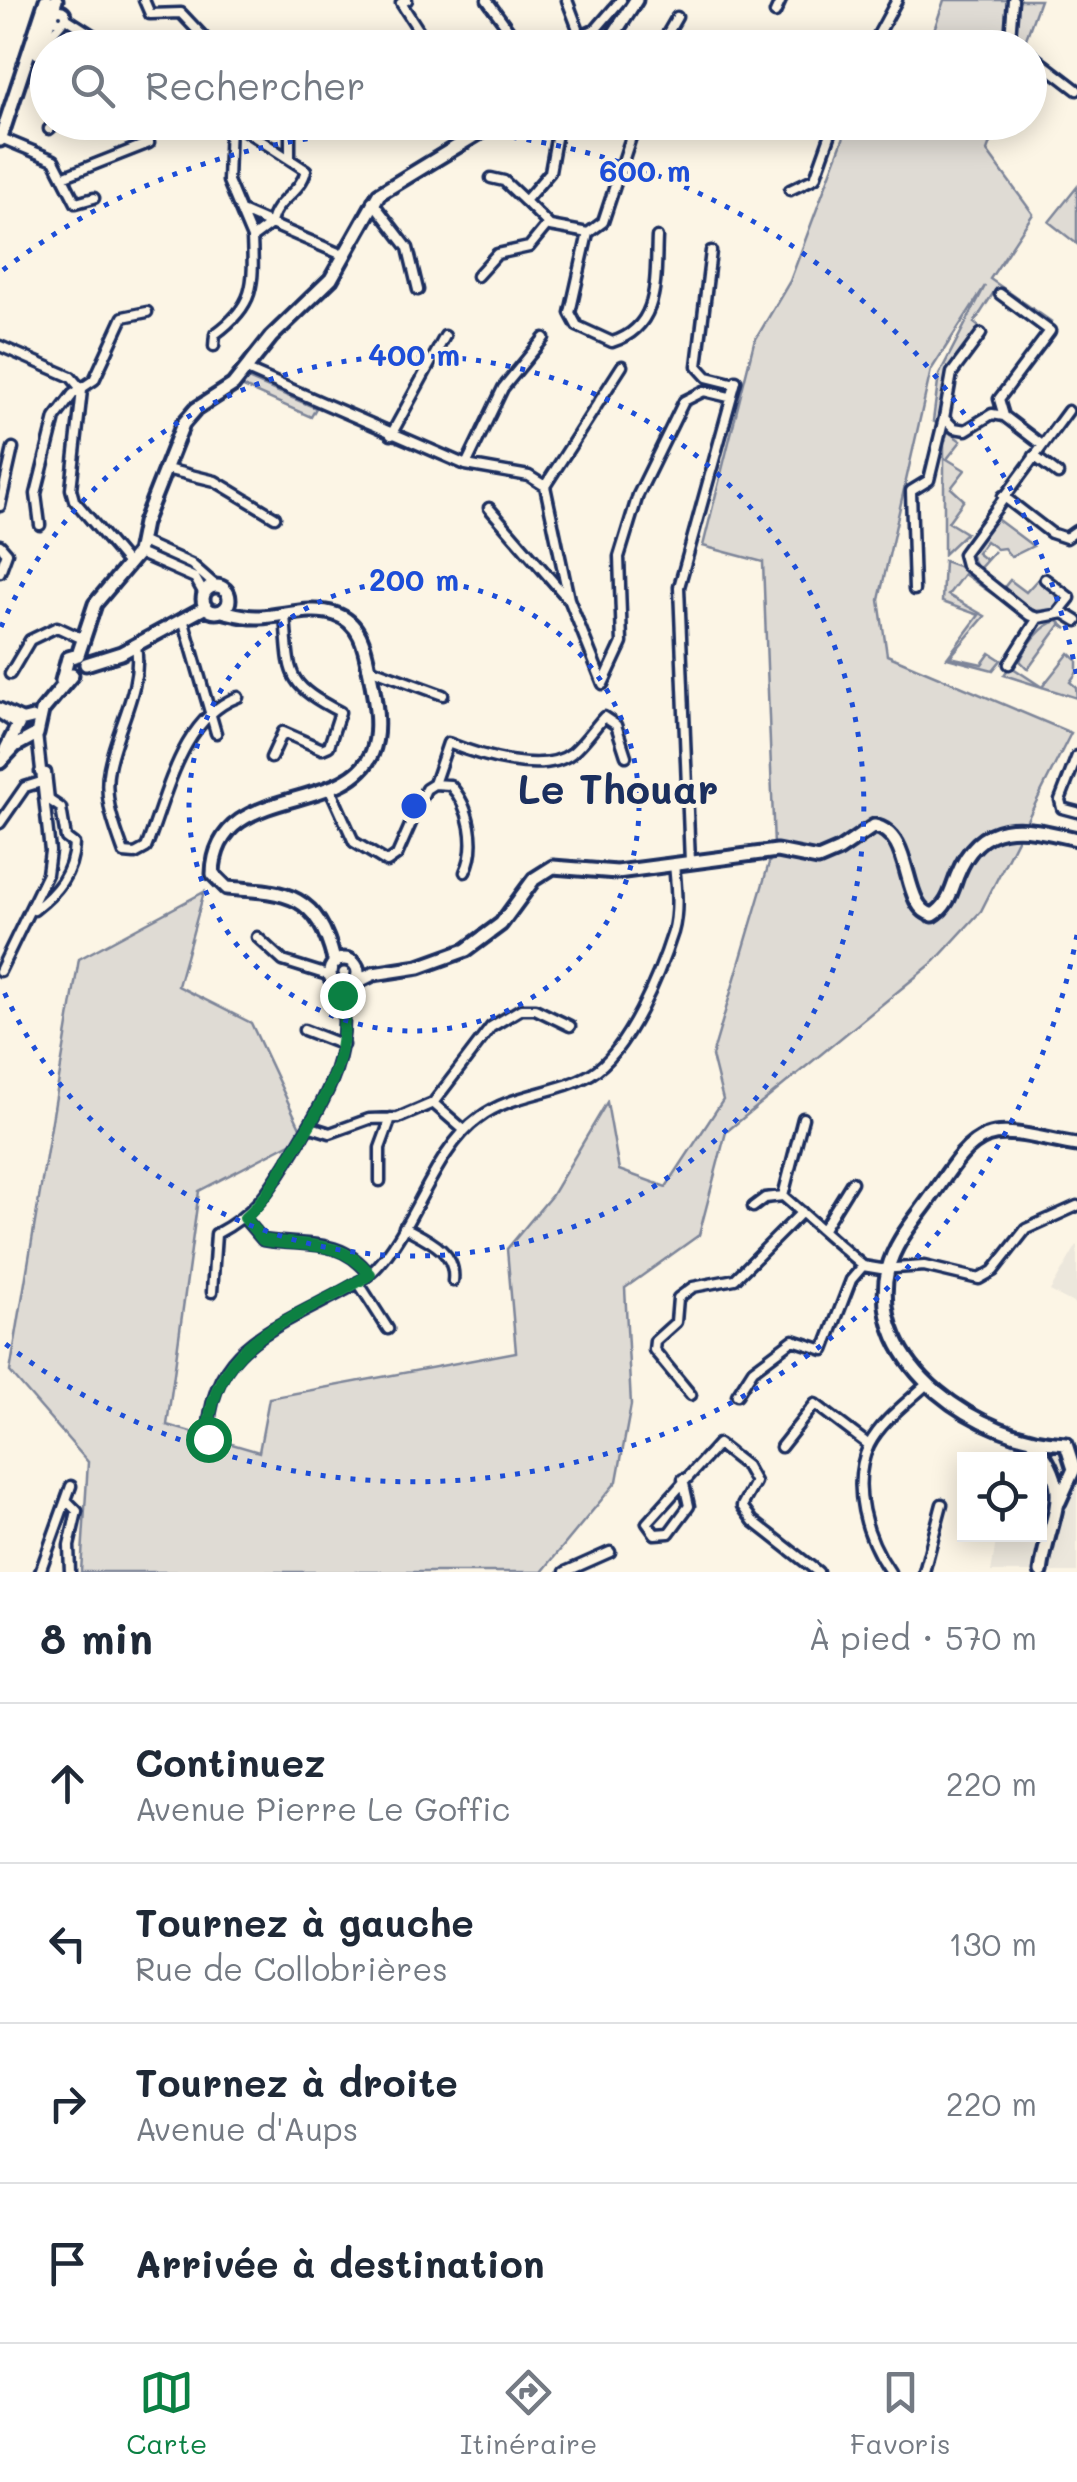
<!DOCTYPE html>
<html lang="fr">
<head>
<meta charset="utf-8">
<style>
  :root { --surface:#fff; --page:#f6f6f7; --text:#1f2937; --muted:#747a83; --line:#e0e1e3; --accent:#0b8043 }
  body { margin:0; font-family:Mali,sans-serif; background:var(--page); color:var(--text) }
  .controls { position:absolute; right:30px; bottom:30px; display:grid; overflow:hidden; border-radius:0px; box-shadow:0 5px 25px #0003 }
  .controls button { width:90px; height:90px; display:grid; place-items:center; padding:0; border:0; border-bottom:2px solid var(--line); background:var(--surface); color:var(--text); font:50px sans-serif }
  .stop { position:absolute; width:30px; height:30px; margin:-22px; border:8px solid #0b8043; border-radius:50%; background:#fff }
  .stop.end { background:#0b8043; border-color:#fff; box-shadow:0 2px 10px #0008 }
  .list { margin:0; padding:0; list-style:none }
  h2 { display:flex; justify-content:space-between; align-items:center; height:130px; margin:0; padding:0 40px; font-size:42px }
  h2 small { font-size:32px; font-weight:400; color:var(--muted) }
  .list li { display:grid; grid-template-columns:65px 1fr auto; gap:30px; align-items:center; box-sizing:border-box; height:160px; padding:0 40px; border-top:2px solid var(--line) }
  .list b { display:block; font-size:38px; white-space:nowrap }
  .list p { margin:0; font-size:32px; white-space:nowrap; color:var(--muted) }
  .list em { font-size:32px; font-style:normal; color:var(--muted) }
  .icon { flex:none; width:55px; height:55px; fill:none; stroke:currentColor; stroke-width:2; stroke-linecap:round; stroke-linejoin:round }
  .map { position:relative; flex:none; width:1077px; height:1572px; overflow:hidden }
  .search { position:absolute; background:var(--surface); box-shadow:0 5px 25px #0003; left:30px; right:30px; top:30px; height:110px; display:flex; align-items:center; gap:25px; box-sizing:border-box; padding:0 35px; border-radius:55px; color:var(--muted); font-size:38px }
  .sheet { height:770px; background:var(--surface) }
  nav { display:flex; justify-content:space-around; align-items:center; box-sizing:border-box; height:140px; border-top:2px solid var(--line); background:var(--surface); font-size:28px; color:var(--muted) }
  nav a { display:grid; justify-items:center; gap:5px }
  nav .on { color:var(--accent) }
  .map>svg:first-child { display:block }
  .built { fill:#ece7dc }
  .green { fill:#dfdbd4; stroke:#7d8599; stroke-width:2.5 }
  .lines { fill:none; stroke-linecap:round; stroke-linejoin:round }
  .street-casing { stroke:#1b2f5e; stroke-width:15 }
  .secondary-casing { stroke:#1b2f5e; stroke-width:19 }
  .street { stroke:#fcf5e5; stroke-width:8 }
  .secondary { stroke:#fcf5e5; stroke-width:11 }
  .route { stroke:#0b8043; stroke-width:12 }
  .ring { fill:none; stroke:#1d4ed8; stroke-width:5; stroke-dasharray:5 10 }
  .labels { text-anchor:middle; stroke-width:8; stroke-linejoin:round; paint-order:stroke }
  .district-label { font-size:40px; font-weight:bold; fill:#1b2f5e; stroke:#fcf5e5 }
  .centre { fill:#1d4ed8; stroke:#fcf5e5; stroke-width:5 }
  .ring-label { font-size:30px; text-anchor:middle; font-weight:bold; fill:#1d4ed8; stroke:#fcf5e5; stroke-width:8; stroke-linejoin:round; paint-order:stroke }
</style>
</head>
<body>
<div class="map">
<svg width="1077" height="1572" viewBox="0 0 1077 1572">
  <rect width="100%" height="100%" fill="#fcf5e5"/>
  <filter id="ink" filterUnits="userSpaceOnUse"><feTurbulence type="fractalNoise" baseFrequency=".01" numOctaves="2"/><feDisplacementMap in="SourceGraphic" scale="20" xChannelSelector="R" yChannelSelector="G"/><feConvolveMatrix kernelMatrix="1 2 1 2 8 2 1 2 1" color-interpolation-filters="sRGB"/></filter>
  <g filter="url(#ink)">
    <path class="built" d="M1077 1245V1305L1050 1291Z
      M1012 1441 1050 1449 1077 1447V1572H991L997 1535 1040 1534V1460L1009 1459Z"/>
    <path class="green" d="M944 0H1040L1023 47 928 48Z
      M849 123H997L987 151 1033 214 990 279 1052 322 996 289 974 323 982 329 955 363 938 424 933 421 939 375 985 286 931 370 879 600 887 655 1071 733 981 911 935 961 726 1132 699 1235 625 1288 631 1405 617 1481 542 1572H81L88 1462 10 1372 79 959 204 892 178 986 251 1023 304 1136 199 1191 167 1425 259 1452 269 1398 516 1352 507 1249 552 1195 607 1102 619 1170 666 1187 723 1100 712 1056 774 846 763 562 703 546 754 342 790 281Z
      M1077 187V244L1049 222Z
      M248 379 316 408 311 417 239 385Z
      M944 429 961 441 947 459 965 470 951 488 964 500 948 522 966 533 944 554Z
      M994 517 1033 546 1011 557 1004 548 997 549 986 541 977 553 986 560 995 551 978 570 969 552Z
      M944 561 958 566 998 598 964 574 948 595 985 616 950 657 982 664 990 653 1001 660 993 670 947 658 979 615 942 602Z
      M1038 579 1056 592 1061 590 1056 609 1035 611 1002 590 1010 580 1026 592Z
      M1058 621 1067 629 1060 625 1028 669 1020 661C1027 646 1041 624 1058 621Z
      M1069 653 1077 660V672L1070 682 1076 687 1077 698 1004 675 1010 666 1042 687Z"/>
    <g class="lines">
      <g class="street-casing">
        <path id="street" d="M144 0 150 14 181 13 214 48
          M407 0 401 3 430 48
          M487 0 522 48
          M567 0 581 37
          M1013 0 1010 39 1021 48
          M54 16a6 6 0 1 1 12 0a6 6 0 1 1-12 0Z
          M775 13 781 0
          M66 18 113 48
          M43 44 63 21
          M285 46 289 48
          M555 48 596 29 621 0
          M659 48 677 17
          M871 48 897 0
          M1030 54 1077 90
          M230 122 228 181 252 238
          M559 122 550 172 525 201 550 226 588 233 570 313 577 326 612 342C661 327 655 278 657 237
          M49 129 57 122
          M1 138 54 160 76 203 94 198
          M290 159V122
          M65 176 149 143
          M491 178 504 181 525 201
          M790 190 815 178 835 122
          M372 201 408 248 418 290
          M241 211 345 256
          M588 233 603 222 636 122
          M711 251 697 366 707 377 735 384
          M477 276 497 254 529 247 547 225
          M1000 294 1050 331 999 399 1004 416 1042 445
          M981 334 952 373 944 418 954 428 966 430 992 414 1004 416
          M0 346 71 377 82 390 71 489 74 500 129 565
          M214 346 215 334C255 305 254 285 252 238L271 224C274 200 301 194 306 170L232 122
          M247 370 466 465 529 476 545 486 569 599 603 684 622 643 619 557 638 495 684 401 704 391 729 397
          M1068 411 963 554 966 565 1029 615 1038 618 1064 613 1077 621
          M391 435 445 336
          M1034 456 1058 474
          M466 465 503 388 544 338
          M166 469 215 481 275 517
          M545 486 622 366
          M1003 496 1051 533 1066 538 1076 531
          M0 506 13 448
          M489 508 568 599
          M40 525 36 494 55 418 73 394 94 380 123 317 147 312
          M140 541 191 564 216 586
          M0 545 7 553 0 572
          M138 553 195 578 204 594
          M1045 579 1070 598 1058 613
          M914 590 911 491 929 480 944 418
          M184 622 216 733
          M136 646C143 688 117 726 109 768 103 798 114 825 124 853L135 854 146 848C167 796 181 718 238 697
          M1009 664 1038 618
          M369 668 443 695
          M10 674 30 640 57 627 81 638
          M0 708 23 719
          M0 714 18 726
          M1077 756 1060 800 1062 808 1077 812
          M271 758 283 732 322 749 329 746 340 712C284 683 290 675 285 615
          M434 784 448 743C478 755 543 776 572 753 584 743 594 728 604 717L616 725 626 756
          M330 789 354 842 387 862 397 855 426 789 434 784 450 785C470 806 478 846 465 872
          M0 823 25 787 41 782
          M690 862 679 587 736 381
          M34 910C56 893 73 874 74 844L66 838 61 808 49 800 46 773 40 772
          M257 937 283 961 331 976
          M0 971 47 874 50 851 37 734
          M345 1008 351 985
          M304 1030 343 1045
          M433 1103 464 1130
          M803 1118 783 1196 863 1266 881 1269 924 1266 979 1279 993 1271 1026 1229 1077 1206
          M311 1127 330 1133 369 1119 398 1118 433 1103 491 1027 521 1009H535L570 1026
          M380 1181V1148L391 1118
          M753 1207 765 1198 783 1196
          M245 1219 263 1240C302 1247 341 1236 369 1274
          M404 1227C426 1239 457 1251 453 1281
          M823 1229 852 1182
          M358 1282 388 1329
          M212 1292 216 1234C254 1214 268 1193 290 1157 324 1101 357 1052 339 983
          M691 1395 654 1350 655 1341 676 1322 678 1298 693 1287 735 1279 802 1212
          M737 1395 753 1370 793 1340 824 1350 851 1280 863 1266
          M208 1439C210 1355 258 1335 326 1300 343 1291 363 1282 376 1268 415 1227 434 1150 479 1118 512 1093 557 1094 591 1074 628 1052 660 973 673 932 679 911 676 886 674 864
          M781 1447 815 1404 869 1445
          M683 1479 689 1506 669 1533 655 1534 647 1523 718 1444 746 1466 755 1482 742 1506 753 1521 818 1572
          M67 1501 77 1511 69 1546 70 1572
          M40 1572 71 1486
          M565 1572 610 1552
          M890 1572C866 1538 850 1485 869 1445 881 1421 909 1401 928 1383
          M924 1572 942 1504"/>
      </g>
      <g class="secondary-casing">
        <path id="secondary" d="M605 48 636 0
          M38 53 56 0
          M0 140 46 0
          M203 599a13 13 0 1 1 26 0a13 13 0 1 1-26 0Z
          M222 611C234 614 247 618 260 617 284 616 312 606 335 614 360 622 365 647 369 669 374 694 382 729 372 753 345 816 215 781 213 874L227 888C287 892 317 893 334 960
          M78 655 95 604 138 553 144 523 183 424 196 409 233 385 271 337 331 279 379 194 497 122
          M86 664 121 653 206 607
          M62 681 68 658 78 655
          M6 749 20 721 32 718
          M0 762 15 746 37 734 42 711 72 675
          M330 973a14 14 0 1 1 28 0a14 14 0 1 1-28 0Z
          M357 982 373 974 419 967 466 950 501 924 534 879 553 867 617 872 777 851 818 859 839 850 874 826C915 834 900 908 933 915 948 906 951 892 957 876 981 815 1025 827 1077 839
          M1033 1441C1077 1495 1049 1512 1041 1572
          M1066 1444C981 1441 866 1366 888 1269 895 1241 915 1220 931 1197 946 1177 962 1145 987 1136 1010 1127 1052 1142 1077 1145
          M1059 1502 1074 1469 1066 1444"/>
      </g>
      <use href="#street" class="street"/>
      <use href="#secondary" class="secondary"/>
    </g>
  </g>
  <g class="lines" filter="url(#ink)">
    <path class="route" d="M208 1439C210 1334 296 1323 370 1274 339 1237 303 1248 263 1240L245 1218C266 1199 276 1179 291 1155 323 1104 352 1058 342 995"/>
  </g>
  <g class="ring">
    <circle cx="414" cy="806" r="225"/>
    <path d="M1 627A450 450 0 1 1 1 985"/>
    <path d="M1077 935A675 675 0 0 1 3 1342M3 270A675 675 0 0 1 1077 677"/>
  </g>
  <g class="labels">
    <g class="district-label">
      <text x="618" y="804">Le Thouar</text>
    </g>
  </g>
  <circle cx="414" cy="806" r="15" class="centre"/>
  <g class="ring-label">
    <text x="645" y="182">600 m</text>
    <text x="414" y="366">400 m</text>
    <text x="414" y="591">200 m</text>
  </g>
</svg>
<div class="controls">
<button><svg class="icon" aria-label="locate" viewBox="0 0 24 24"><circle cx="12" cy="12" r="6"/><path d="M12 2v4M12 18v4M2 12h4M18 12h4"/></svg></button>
</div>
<div class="stop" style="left:208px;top:1439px"></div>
<div class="stop end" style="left:342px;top:995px"></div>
<div class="search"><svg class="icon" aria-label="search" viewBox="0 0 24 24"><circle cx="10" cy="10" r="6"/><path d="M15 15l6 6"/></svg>Rechercher</div>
</div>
<section class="sheet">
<h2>8 min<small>À pied · 570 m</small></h2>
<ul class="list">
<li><svg class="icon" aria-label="ahead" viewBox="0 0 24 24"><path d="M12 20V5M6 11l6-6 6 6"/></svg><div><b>Continuez</b><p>Avenue Pierre Le Goffic</p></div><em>220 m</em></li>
<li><svg class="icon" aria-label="left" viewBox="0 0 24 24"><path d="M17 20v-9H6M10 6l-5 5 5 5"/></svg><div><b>Tournez à gauche</b><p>Rue de Collobrières</p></div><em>130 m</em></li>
<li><svg class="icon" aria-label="right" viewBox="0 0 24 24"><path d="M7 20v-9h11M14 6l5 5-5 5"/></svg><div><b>Tournez à droite</b><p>Avenue d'Aups</p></div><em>220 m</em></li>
<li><svg class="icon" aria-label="arrive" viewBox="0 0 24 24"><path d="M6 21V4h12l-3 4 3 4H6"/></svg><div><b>Arrivée à destination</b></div></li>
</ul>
</section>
<nav>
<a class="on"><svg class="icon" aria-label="map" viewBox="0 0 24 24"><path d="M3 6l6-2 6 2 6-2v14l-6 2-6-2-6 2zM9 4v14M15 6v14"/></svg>Carte</a>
<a><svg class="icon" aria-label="directions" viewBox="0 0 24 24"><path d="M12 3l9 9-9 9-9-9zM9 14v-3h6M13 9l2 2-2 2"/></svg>Itinéraire</a>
<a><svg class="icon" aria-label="saved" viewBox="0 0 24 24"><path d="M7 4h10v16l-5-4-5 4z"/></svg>Favoris</a>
</nav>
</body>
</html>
